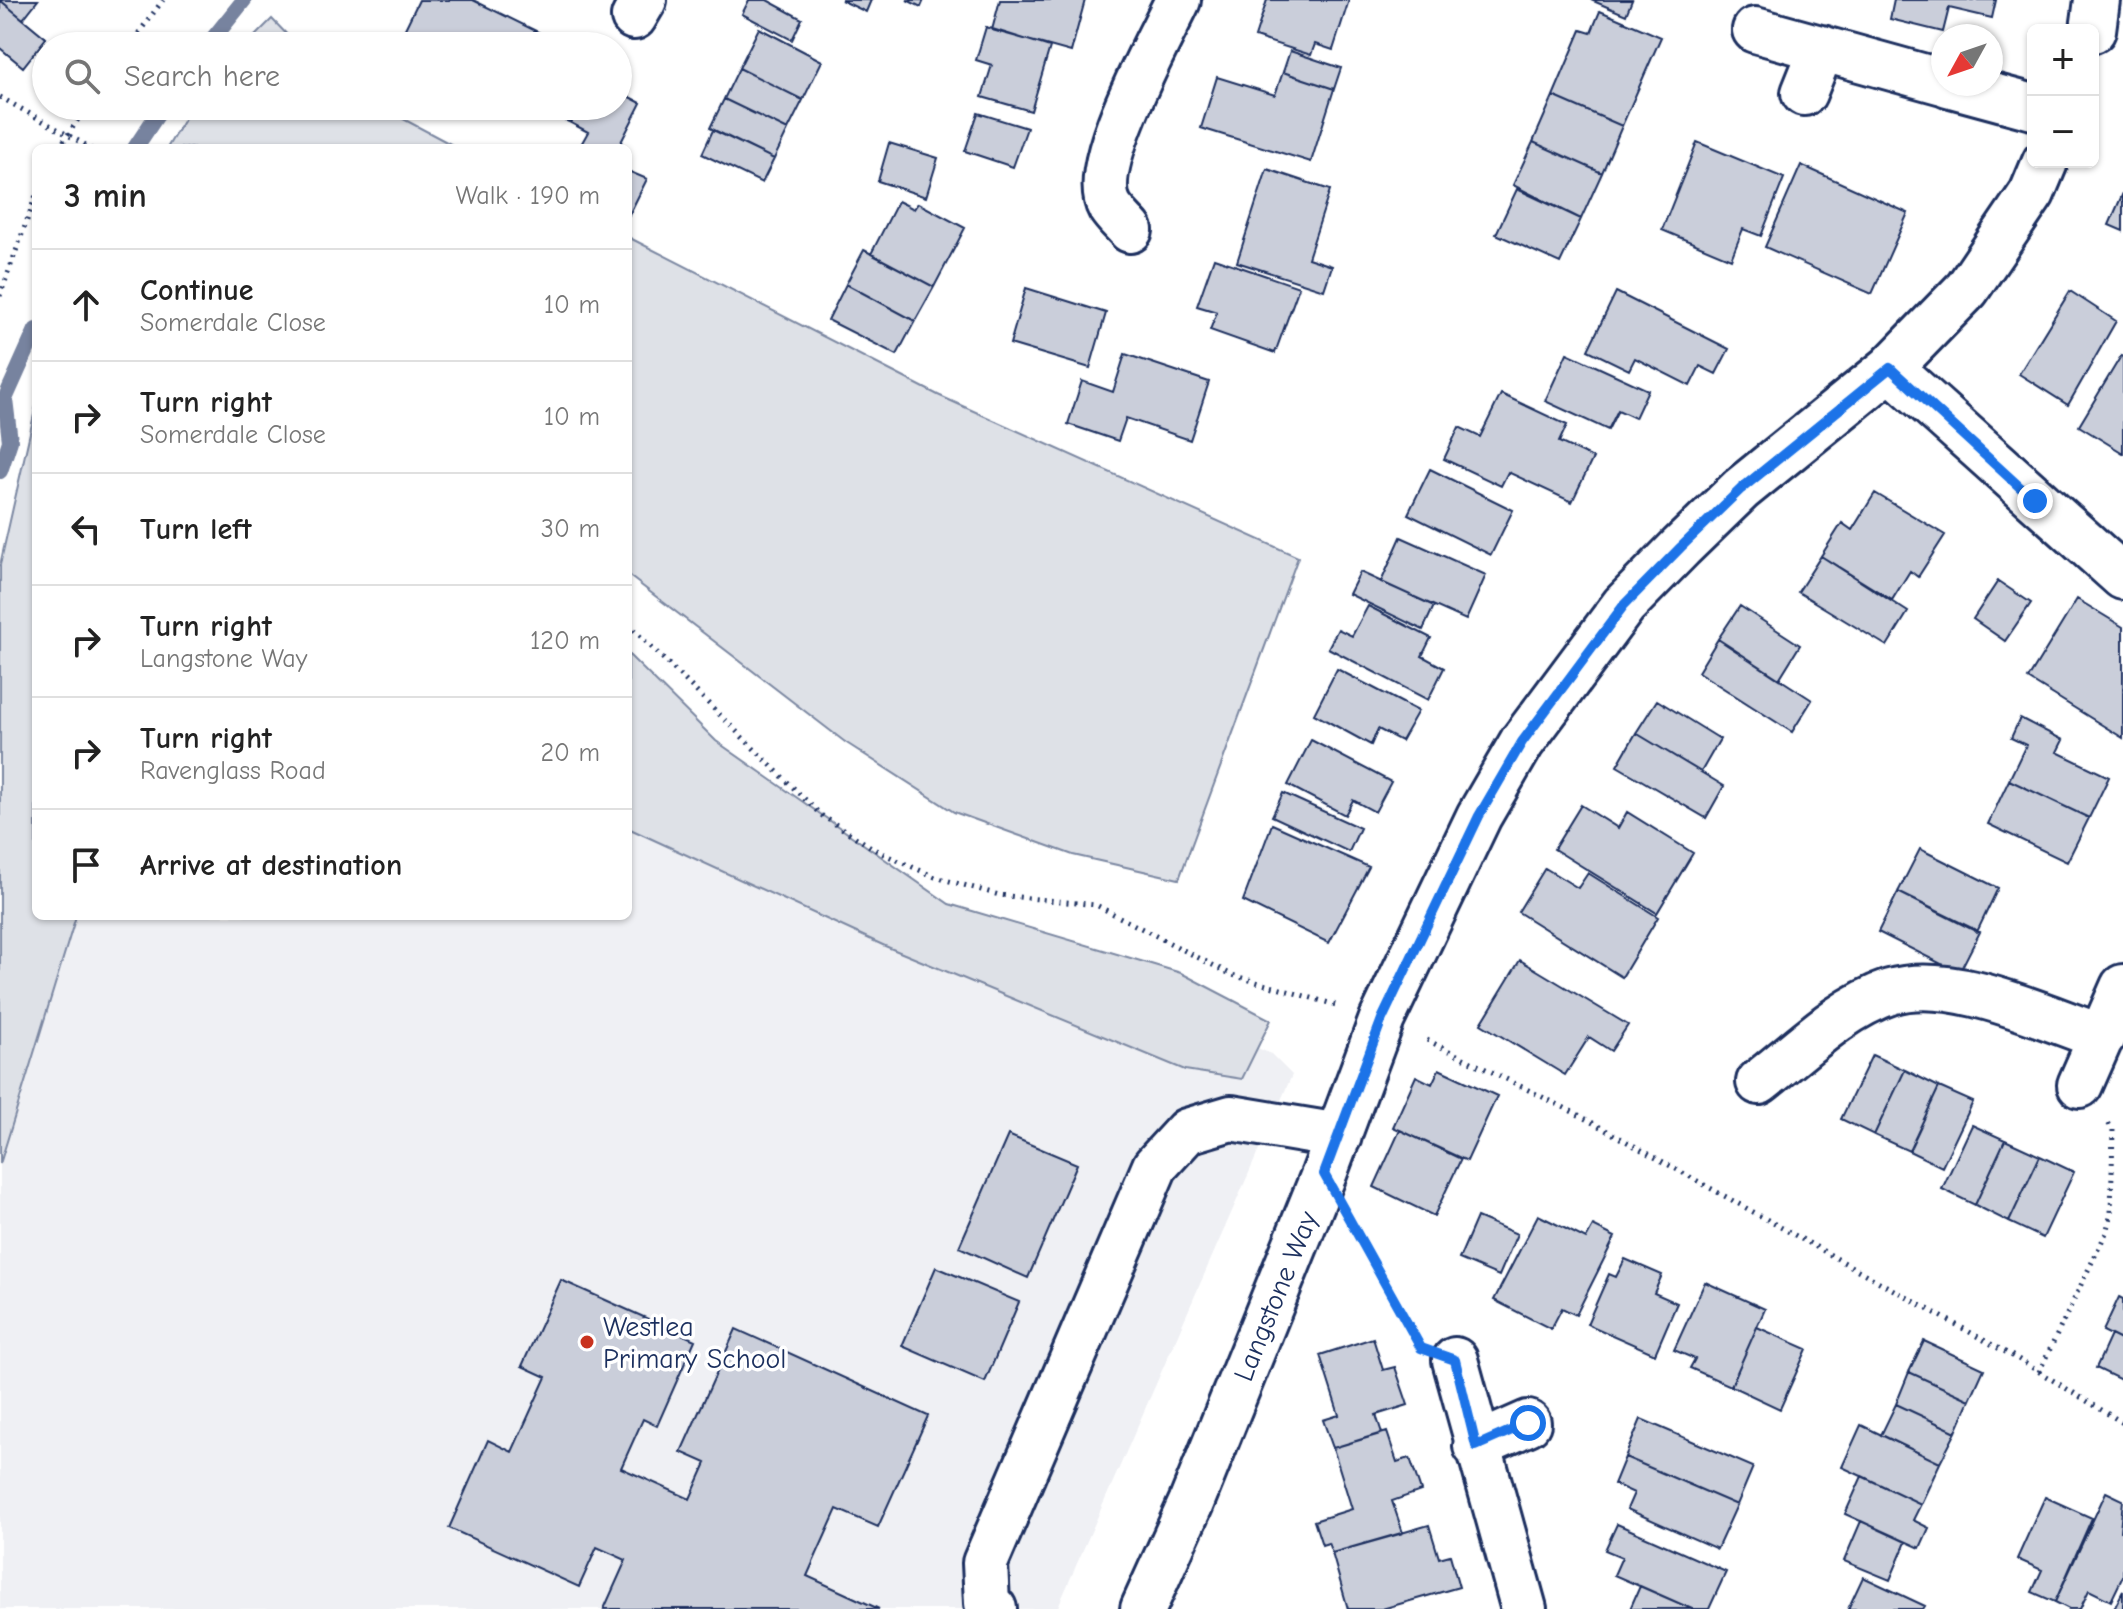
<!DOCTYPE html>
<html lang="en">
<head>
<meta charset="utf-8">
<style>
  :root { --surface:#fff; --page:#f6f6f6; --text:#222; --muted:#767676; --line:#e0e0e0 }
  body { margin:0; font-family:"Comic Neue",sans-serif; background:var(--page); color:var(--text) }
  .controls { position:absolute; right:24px; top:24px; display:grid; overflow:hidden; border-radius:12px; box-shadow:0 2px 6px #0004 }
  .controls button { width:72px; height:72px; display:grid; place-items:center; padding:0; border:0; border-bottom:2px solid var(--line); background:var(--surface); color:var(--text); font:40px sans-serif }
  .compass { position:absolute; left:1931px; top:24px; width:72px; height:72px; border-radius:50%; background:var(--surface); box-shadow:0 2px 6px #0004; rotate:230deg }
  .stop { position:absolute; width:24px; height:24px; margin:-18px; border:6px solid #1a73e8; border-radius:50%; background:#fff }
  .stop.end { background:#1a73e8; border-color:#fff; box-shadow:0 2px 8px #0008 }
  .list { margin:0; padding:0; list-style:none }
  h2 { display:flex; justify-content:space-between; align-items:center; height:104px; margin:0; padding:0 32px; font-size:34px }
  h2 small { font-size:26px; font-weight:400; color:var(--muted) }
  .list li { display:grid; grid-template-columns:52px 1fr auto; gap:24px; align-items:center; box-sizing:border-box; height:112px; padding:0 32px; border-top:2px solid var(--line) }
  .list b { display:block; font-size:30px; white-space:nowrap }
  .list p { margin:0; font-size:26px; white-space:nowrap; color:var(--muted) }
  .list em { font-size:26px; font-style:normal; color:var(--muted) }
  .icon { flex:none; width:44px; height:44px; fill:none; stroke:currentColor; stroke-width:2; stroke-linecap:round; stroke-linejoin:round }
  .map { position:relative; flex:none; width:2123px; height:1609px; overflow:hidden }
  .search { position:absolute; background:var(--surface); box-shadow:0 2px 6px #0004; left:32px; top:32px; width:600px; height:88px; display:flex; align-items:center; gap:20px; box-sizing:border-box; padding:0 28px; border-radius:44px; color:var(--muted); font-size:30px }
  .panel { position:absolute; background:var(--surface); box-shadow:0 2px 6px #0004; left:32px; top:144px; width:600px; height:776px; border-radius:12px }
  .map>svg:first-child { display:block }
  .built { fill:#eff0f4 }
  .green { fill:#dee1e7; stroke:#7c88a2; stroke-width:2 }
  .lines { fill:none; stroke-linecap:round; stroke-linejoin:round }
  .stream { stroke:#77839f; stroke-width:16 }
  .building { fill:#caceda; stroke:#1b2f5e; stroke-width:2 }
  .minor-casing { stroke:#1b2f5e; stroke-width:50 }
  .path { stroke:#1b2f5e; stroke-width:5; stroke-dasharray:2 6; stroke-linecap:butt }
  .minor { stroke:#fff; stroke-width:44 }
  .route { stroke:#1a73e8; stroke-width:10 }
  .poi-dot { fill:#c8321e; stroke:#fff; stroke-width:3 }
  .labels { text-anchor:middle; stroke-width:7; stroke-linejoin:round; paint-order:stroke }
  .street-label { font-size:28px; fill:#1b2f5e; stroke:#fff }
  .poi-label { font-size:28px; fill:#1b2f5e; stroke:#fff; text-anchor:start }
</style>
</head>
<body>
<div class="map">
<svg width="2123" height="1609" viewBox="0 0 2123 1609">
  <rect width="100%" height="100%" fill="#fff"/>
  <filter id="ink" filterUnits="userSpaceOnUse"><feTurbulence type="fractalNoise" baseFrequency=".0125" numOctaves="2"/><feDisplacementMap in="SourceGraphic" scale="16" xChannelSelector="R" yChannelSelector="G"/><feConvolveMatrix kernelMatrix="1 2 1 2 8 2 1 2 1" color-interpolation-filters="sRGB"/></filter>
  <g filter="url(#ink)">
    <path class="built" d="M628 686 792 838 1271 1054 1292 1075 1057 1609H0V825L36 916H628Z"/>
    <path class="green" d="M272 19 298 46H245Z
      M192 106H379L458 148H167Z
      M628 237 938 395 1298 557 1179 879 1073 855 954 812 845 742 628 575Z
      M36 406V916H76L0 1164V565Z
      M628 654 716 741 949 904 1181 973 1271 1020 1242 1079 1185 1070 885 946 628 828Z"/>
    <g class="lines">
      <path class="stream" d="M207 46 244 0
        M135 148 163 106
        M0 471 10 441 5 399 36 330"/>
    </g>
    <path class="building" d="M0 0 46 38 23 67 0 48Z
      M0 0H38L23 19Z
      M419 0H473L540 33 533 46H410L399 41Z
      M749 0H767L802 19 792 40 742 14Z
      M841 0H871L866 12Z
      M907 0H924L921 7Z
      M1000 0H1085L1071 52 992 30Z
      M1267 0H1349L1333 50 1315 44 1311 55 1255 37Z
      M1591 0H1632L1626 15Z
      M1894 0H1996L1992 18 1949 8 1943 32 1890 19Z
      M1600 11 1661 37 1622 126 1553 96 1581 30 1591 33Z
      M986 27 1050 47 1031 111 982 97 992 65 976 60Z
      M759 28 822 61 803 100 739 68Z
      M1290 51 1341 68 1334 89 1283 72Z
      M739 68 803 100 788 130 724 99Z
      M1283 72 1334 89 1311 162 1201 128 1217 77 1275 95Z
      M618 91 641 103 618 148H579L588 132 571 123 579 106H618Z
      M1553 96 1622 126 1602 173 1533 142Z
      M724 99 788 130 774 159 710 128Z
      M532 106H579L571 123Z
      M978 113 1027 128 1013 167 965 151Z
      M713 130 774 159 762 183 702 154Z
      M1533 142 1602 173 1581 219 1513 185Z
      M1697 142 1784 178 1761 236 1743 229 1731 259 1662 230Z
      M889 143 938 158 926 197 878 181Z
      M1801 165 1908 213 1872 294 1765 247Z
      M1267 169 1330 190 1308 258 1332 266 1324 290 1237 262Z
      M628 171 647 179 628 217Z
      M1517 189 1581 219 1560 263 1496 234Z
      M2123 193V231L2109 225Z
      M898 201 914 209 918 203 965 228 934 287 871 254Z
      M864 250 934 287 915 321 846 284Z
      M1214 258 1299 287 1275 353 1210 330 1217 312 1197 306Z
      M846 284 915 321 897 355 828 320Z
      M1026 288 1106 313 1090 368 1010 344Z
      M2070 291 2116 321 2068 405 2019 374Z
      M1616 292 1729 349 1716 374 1700 366 1690 386 1635 358 1629 370 1588 350Z
      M1567 353 1648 390 1635 418 1618 410 1608 430 1545 401Z
      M1125 354 1209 382 1190 440 1126 418 1118 441 1068 424 1082 381 1113 392Z
      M2121 356 2123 357V453L2079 426Z
      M1501 394 1567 425 1559 442 1593 458 1572 502 1508 472 1501 486 1444 459 1459 427 1480 437Z
      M1430 469 1513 510 1491 555 1408 514Z
      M1875 493 1945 535 1918 577 1910 571 1892 600 1821 556 1842 523 1852 530Z
      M1401 537 1486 575 1466 620 1381 582Z
      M1821 556 1908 612 1887 646 1798 592Z
      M1360 572 1434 606 1423 630 1349 594Z
      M1998 581 2031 603 2005 641 1973 619Z
      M2077 599 2123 627V738L2028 679Z
      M1368 606 1431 638 1422 656 1444 668 1428 700 1328 648 1338 629 1352 636Z
      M1740 606 1800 645 1779 679 1718 639Z
      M1718 639 1812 700 1792 732 1698 672Z
      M1337 669 1418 711 1401 741 1378 729 1371 745 1314 714Z
      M1657 700 1720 739 1701 772 1636 733Z
      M2020 718 2063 740 2057 752 2109 777 2089 818 2009 780 2026 745 2011 738Z
      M1636 733 1724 786 1706 818 1617 766Z
      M1311 740 1391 782 1375 812 1353 800 1345 815 1288 785Z
      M2009 780 2089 818 2067 862 1988 824Z
      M1283 793 1360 828 1349 852 1272 816Z
      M1581 805 1618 828 1627 812 1693 853 1657 913 1554 849Z
      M1272 824 1369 867 1329 943 1243 901Z
      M1920 849 1998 888 1977 932 1898 892Z
      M1545 868 1578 888 1588 873 1658 917 1622 977 1518 912Z
      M1898 892 1980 932 1959 973 1878 932Z
      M1520 960 1628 1025 1611 1051 1589 1037 1565 1075 1481 1024Z
      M1872 1055 1905 1070 1874 1135 1841 1119Z
      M1439 1069 1497 1096 1467 1161 1393 1127 1416 1076 1432 1084Z
      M1905 1070 1939 1087 1909 1151 1874 1135Z
      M1939 1087 1973 1102 1942 1167 1909 1151Z
      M1972 1125 2005 1140 1975 1205 1942 1189Z
      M1400 1130 1461 1159 1434 1216 1374 1187Z
      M1008 1135 1077 1164 1028 1278 959 1247Z
      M2005 1140 2040 1156 2009 1222 1975 1205Z
      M2040 1156 2074 1172 2043 1238 2009 1222Z
      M1538 1215 1586 1239 1593 1226 1615 1237 1576 1315 1562 1308 1551 1329 1494 1300Z
      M1477 1217 1517 1234 1499 1276 1459 1259Z
      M1625 1259 1662 1275 1654 1293 1677 1303 1655 1354 1587 1324 1609 1274 1616 1277Z
      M936 1267 1019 1302 985 1382 902 1346Z
      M561 1280 695 1340 657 1426 643 1419 621 1468 690 1499 706 1463 681 1452 736 1329 928 1416 878 1527 837 1509 807 1576 879 1609H604L626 1560 597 1547 579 1587 449 1528 488 1440 512 1452 546 1377 522 1366Z
      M1705 1282 1765 1309 1731 1386 1690 1368 1695 1359 1674 1350Z
      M2119 1297 2123 1299V1341L2103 1331Z
      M1757 1327 1807 1349 1780 1409 1731 1386Z
      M2111 1335 2123 1341V1381L2096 1368Z
      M1373 1338 1383 1370 1395 1367 1408 1405 1376 1415 1382 1433 1333 1448 1323 1420 1339 1415 1320 1355Z
      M1924 1341 1984 1369 1970 1400 1909 1372Z
      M1909 1372 1970 1400 1956 1432 1896 1404Z
      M1896 1404 1956 1432 1940 1463 1881 1435Z
      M1641 1419 1753 1467 1737 1505 1625 1457Z
      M1861 1425 1940 1463 1921 1504 1842 1467Z
      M1387 1432 1397 1462 1410 1458 1421 1491 1392 1501 1403 1533 1332 1553 1328 1543 1322 1545 1314 1521 1352 1509 1333 1448Z
      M1625 1457 1737 1505 1717 1549 1627 1509 1634 1493 1614 1484Z
      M1862 1476 1921 1504 1913 1520 1929 1528 1920 1548 1845 1514Z
      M2106 1492 2123 1500 2120 1531 2123 1532V1576L2111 1601 2089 1590 2080 1609H2069L2055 1602Z
      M2045 1497 2092 1518 2055 1602 2032 1592 2042 1570 2017 1559Z
      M1861 1521 1906 1542 1890 1580 1844 1561Z
      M1617 1524 1726 1572 1709 1609H1692L1614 1575 1622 1557 1605 1550Z
      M1429 1525 1439 1558 1450 1555 1459 1587 1382 1609H1348L1332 1553Z
      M1863 1577 1925 1606 1923 1609H1848Z
      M1640 1586 1692 1609H1630Z
      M2123 1591V1609H2114Z"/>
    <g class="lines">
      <g class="minor-casing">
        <path id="minor" d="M634 17 644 0
          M1755 30 1943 82
          M2093 30 2097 0
          M1948 84 2033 107
          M1804 93 1822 48
          M1130 230C1124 223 1115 215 1110 207 1087 166 1159 41 1178 0
          M1890 368 2123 577
          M1759 1082C1798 1052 1841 1008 1890 992 1952 973 2042 1017 2102 1037
          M2080 1085 2123 987
          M1455 1360 1524 1609
          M1476 1446 1528 1423
          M994 1609 987 1603 985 1563 1155 1166 1187 1131 1231 1118 1339 1136
          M1143 1609 1191 1503 1324 1174 1382 1019 1479 816 1522 742 1624 605 1681 547 1741 489 1890 368 1967 289 2032 193 2045 162"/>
      </g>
      <path class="path" d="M129 46 163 0
        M0 97 91 148
        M59 148 87 106
        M0 296 36 195
        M628 624 821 815 879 852 935 877 999 895 1096 905 1232 975 1336 1005
        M1427 1040 1575 1113 2018 1359 2123 1423
        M1356 1230 1413 1333
        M2039 1372 2106 1233 2111 1213 2113 1129 2108 1123"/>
      <use href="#minor" class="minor"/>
    </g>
  </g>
  <g class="lines" filter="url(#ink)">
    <path class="route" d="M1528 1423 1476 1446 1455 1360 1421 1348 1324 1174 1382 1019 1479 816 1522 742 1624 605 1681 547 1741 489 1890 368 2035 501"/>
  </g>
  <circle class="poi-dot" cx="587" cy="1342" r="8"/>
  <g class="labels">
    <g class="street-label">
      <text transform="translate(1275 1296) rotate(-68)" y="10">Langstone Way</text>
    </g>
    <g class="poi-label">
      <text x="603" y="1336">Westlea<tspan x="603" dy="32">Primary School</tspan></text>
    </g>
  </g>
</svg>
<div class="controls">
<button>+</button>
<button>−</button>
</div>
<svg class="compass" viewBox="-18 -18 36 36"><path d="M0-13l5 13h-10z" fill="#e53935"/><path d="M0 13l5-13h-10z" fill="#767676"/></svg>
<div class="stop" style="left:1528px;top:1423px"></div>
<div class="stop end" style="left:2035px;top:501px"></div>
<div class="search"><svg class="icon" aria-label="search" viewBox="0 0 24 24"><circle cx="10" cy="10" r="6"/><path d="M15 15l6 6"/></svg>Search here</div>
<section class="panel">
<h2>3 min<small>Walk · 190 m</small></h2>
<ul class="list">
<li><svg class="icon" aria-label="ahead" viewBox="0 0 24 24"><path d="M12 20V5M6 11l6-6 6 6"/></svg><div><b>Continue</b><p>Somerdale Close</p></div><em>10 m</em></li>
<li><svg class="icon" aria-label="right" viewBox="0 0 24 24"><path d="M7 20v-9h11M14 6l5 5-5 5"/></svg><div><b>Turn right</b><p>Somerdale Close</p></div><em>10 m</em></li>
<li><svg class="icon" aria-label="left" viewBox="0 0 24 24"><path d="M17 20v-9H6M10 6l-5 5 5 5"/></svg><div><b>Turn left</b></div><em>30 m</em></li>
<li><svg class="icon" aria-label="right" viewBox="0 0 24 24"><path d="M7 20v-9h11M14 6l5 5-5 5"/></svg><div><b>Turn right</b><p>Langstone Way</p></div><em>120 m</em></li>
<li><svg class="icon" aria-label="right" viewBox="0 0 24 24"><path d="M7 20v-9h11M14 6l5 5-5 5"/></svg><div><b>Turn right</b><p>Ravenglass Road</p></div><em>20 m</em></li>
<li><svg class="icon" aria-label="arrive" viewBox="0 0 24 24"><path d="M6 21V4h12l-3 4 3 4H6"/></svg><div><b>Arrive at destination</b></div></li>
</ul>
</section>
</div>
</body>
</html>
